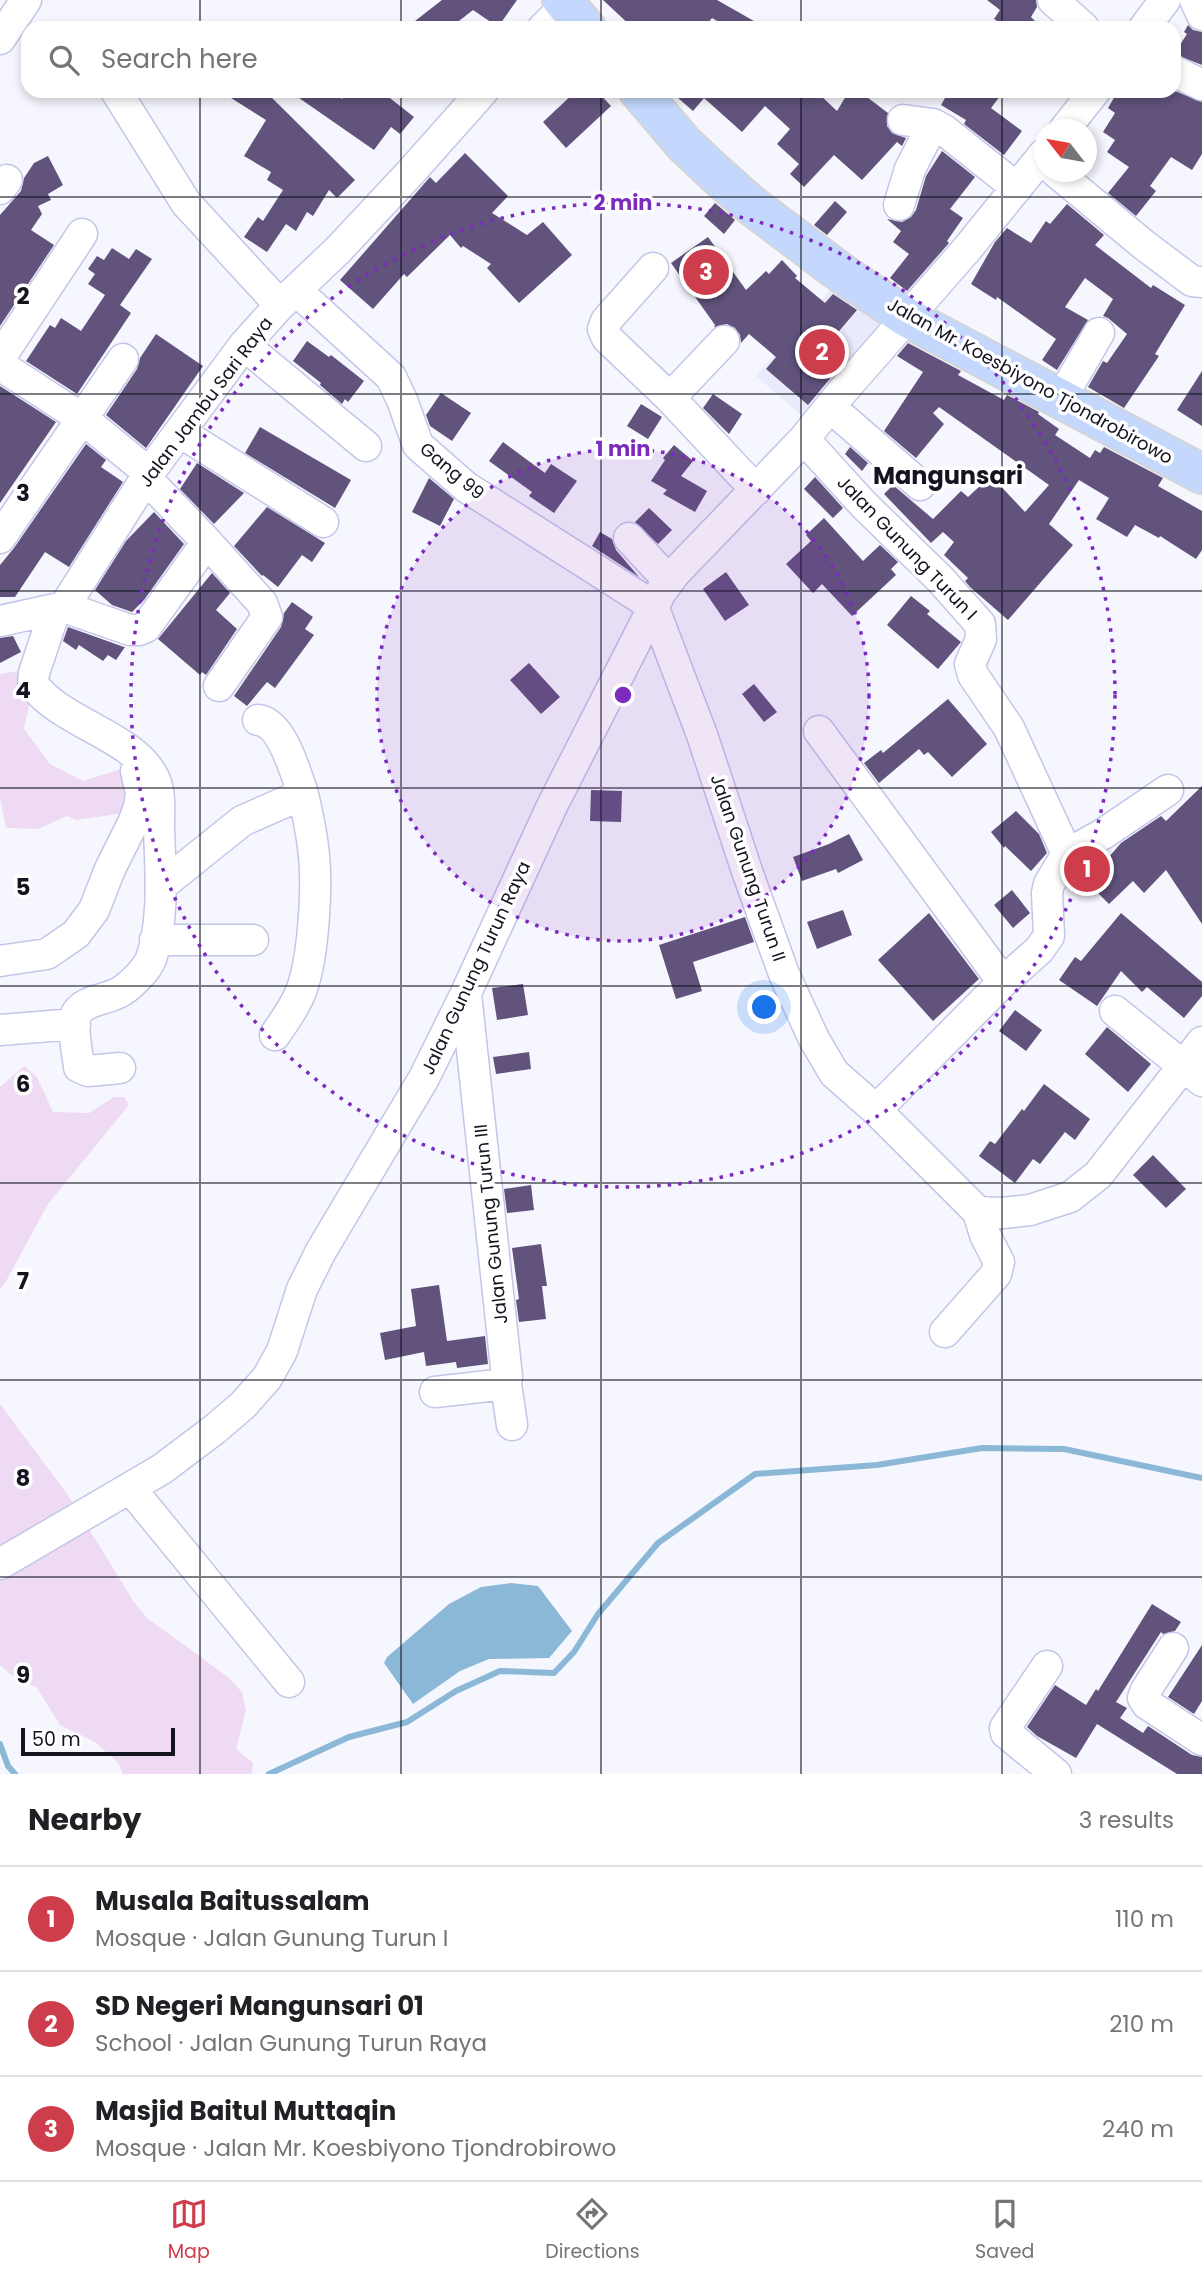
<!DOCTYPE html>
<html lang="en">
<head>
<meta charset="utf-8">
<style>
  :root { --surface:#fff; --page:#f2f2f2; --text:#202124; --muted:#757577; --line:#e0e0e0; --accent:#cd3d4c }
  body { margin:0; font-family:Poppins,sans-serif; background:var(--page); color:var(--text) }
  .compass { position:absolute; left:1034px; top:119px; width:63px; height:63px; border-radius:50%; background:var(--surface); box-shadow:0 4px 10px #0003; rotate:301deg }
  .scale { position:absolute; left:21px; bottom:18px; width:154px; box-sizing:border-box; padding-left:7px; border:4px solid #13141f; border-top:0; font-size:19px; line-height:24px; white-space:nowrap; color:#13141f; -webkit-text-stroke:5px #fff; paint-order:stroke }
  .you { position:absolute; left:765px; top:1008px; width:24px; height:24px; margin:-18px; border:5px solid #fff; border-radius:50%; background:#1a73e8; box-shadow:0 0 0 10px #1a73e833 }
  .badge { display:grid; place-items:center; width:46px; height:46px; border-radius:50%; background:var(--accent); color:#fff; font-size:23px; font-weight:700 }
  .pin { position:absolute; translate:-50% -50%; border:4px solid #fff; box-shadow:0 2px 7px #0006 }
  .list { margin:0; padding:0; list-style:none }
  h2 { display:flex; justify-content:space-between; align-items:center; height:91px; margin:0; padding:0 28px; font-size:30px }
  h2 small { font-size:23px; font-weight:400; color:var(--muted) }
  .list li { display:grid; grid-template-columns:46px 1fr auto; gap:21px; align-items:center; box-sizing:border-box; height:105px; padding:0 28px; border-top:2px solid var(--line) }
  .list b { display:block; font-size:26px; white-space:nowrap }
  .list p { margin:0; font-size:23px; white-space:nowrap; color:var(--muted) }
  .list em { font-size:23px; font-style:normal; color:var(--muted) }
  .icon { flex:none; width:38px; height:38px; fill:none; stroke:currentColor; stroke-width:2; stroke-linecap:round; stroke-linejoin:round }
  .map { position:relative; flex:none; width:1202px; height:1774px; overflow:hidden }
  .search { position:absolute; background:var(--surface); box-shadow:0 4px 10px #0003; left:21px; right:21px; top:21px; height:77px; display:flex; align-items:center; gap:18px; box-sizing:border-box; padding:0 24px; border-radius:21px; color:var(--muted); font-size:26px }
  .sheet { height:406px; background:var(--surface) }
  nav { display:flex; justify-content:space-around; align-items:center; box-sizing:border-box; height:98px; border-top:2px solid var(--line); background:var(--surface); font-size:19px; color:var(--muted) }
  nav a { display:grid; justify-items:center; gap:4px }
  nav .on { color:var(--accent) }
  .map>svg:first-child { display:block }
  .built { fill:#e9ebfc }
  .green { fill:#efdaf4 }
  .water { fill:#8cb8d8 }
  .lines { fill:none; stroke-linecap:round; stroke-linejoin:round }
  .stream { stroke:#8cb8d8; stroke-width:6 }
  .building { fill:#61537c }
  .minor-casing { stroke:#c2c6e8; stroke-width:33 }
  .major-casing { stroke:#d5d5d7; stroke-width:42 }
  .minor { stroke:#fff; stroke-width:30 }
  .major { stroke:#c3d8fc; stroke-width:38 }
  .grid { fill:none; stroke:#13141f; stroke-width:2; stroke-opacity:0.55 }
  .ring { fill:none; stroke:#7b2cbf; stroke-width:3.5; stroke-dasharray:3.5 7 }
  .labels { text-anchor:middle; stroke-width:7; stroke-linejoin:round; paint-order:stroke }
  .street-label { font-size:18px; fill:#13141f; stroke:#fff }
  .district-label { font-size:24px; font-weight:bold; fill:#13141f; stroke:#fff }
  .grid-label { font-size:23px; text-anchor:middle; font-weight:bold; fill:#13141f; stroke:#fff; stroke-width:7; stroke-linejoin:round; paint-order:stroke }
  .centre { fill:#7b2cbf; stroke:#fff; stroke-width:3.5 }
  .ring-label { font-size:21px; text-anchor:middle; font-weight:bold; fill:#7b2cbf; stroke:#fff; stroke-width:7; stroke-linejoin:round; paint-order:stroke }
</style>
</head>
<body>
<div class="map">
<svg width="1202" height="1774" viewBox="0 0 1202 1774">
  <rect width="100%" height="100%" fill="#f6f7fe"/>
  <path class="built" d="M837 282 889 328 808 421 756 376Z"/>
  <path class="green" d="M18 671C38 685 28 709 24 729L50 764 83 781 137 764 138 811 76 820 67 816 38 829 6 828 0 798V674Z
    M24 1066 37 1077 53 1112 89 1113 114 1097H124L129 1105 48 1204 5 1283 0 1289V1087Z
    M0 1404 68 1495 134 1602 147 1618 228 1677 242 1692 246 1711 236 1749 253 1763 252 1774H123L118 1763 95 1742 60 1725 37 1688 10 1674 0 1665Z"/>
  <path class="water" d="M511 1583 538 1586 572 1631 549 1658 489 1659 460 1671 413 1704 384 1663 387 1657 449 1604 481 1587Z"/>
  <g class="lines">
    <path class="stream" d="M0 1744 8 1766 15 1774
      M269 1774 349 1737 407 1722 456 1691 500 1671 554 1673 574 1652 598 1614 658 1543 755 1474 877 1465 982 1448 1064 1449 1202 1478"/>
  </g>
  <path class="building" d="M442 0H517L498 27 473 10 450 28H406Z
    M603 0H717L766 28H729L712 18 704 28H633Z
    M987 0H1036L1037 7 1031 17 1042 28H1008L994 19 1000 10Z
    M1188 25 1193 30 1202 32V65L1174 54 1187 34 1184 32Z
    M220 91H265L355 180 337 198 329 190 313 216 307 212 296 231 286 224 267 252 244 237 258 217 263 221 283 190 267 180 271 172 244 156 266 120Z
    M289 91H331L342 99 347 91H381L414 117 400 134 391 127 374 150Z
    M576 91H597L611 106 566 148 543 122Z
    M670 91H816L837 111 849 91H859L888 113 887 126 892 133 906 138 902 146 897 142 862 180 834 155 804 187 790 174 799 164 777 144 790 129 765 106 742 132 704 98 693 111Z
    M949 91H1004L991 108 1022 131 1004 155 964 124 966 120 941 105Z
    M1118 91H1175L1202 102V154L1192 170 1171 157 1150 186 1156 191 1136 216 1108 193 1129 167 1107 152 1115 140 1103 132 1115 113 1108 108Z
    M942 151 975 177 950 209 963 218 947 241 949 243 907 291 890 278 909 254 893 242 901 231 887 219 902 222 911 217 916 210 926 176Z
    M465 153 508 196 492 213 527 235 543 222 572 255 519 303 487 268 491 264 463 246 461 248 450 235 407 277 404 274 373 309 340 280 430 177 436 183Z
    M48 156 63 185 48 194 51 200 38 206 42 214 31 230 54 245 0 326V215L21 191 24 178 34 163Z
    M835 201 847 212 827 235 814 225Z
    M715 203 735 220 724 234 704 216Z
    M1067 204 1104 235 1095 245 1151 288 1153 285 1185 305 1155 354 1159 356 1124 408 1088 387 1103 361 1107 363 1127 334 1108 318 1103 316 1113 299 1085 278 1065 307 1088 320 1057 370 1042 360 1056 339 997 297 996 300 971 284 995 242 1007 228 1031 243 1046 221 1050 224Z
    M708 237 746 290 766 271 769 274 782 260 797 276 795 278 825 303 833 294 857 310 828 344 830 346 817 361 833 375 808 405 766 369 776 357 749 334 741 343 740 335 735 328 727 324 714 327 715 325 671 263Z
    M112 248 129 259 136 249 152 259 120 305 131 313 77 394 26 361 50 325 55 328 61 318 81 331 105 295 88 284 95 274 88 269 97 256 104 260Z
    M156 334 203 366 146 448 106 415 137 369 140 358Z
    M307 341 329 357 331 355 364 381 348 402 345 399 342 404 320 385 321 383 293 361Z
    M908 343 961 371 958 375 1004 400 1007 395 1039 412 1038 414 1059 429 1055 435 1090 458 1095 450 1100 453 1104 447 1163 478 1158 486 1202 511V550L1196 559 1160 536 1159 538 1135 525 1127 537 1096 519 1109 498 1079 480 1049 524 1073 545 1008 620 970 587 965 581 968 578 944 555 954 542 943 532 931 543 884 494 893 485 933 519 961 491 968 497 991 476 1025 512 1049 485 939 407 933 413 944 424 916 458 884 431 923 372 897 356Z
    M1202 371V426L1177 410Z
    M0 386 56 422 0 503Z
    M441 393 471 413 452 441 430 426 426 415Z
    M713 394 742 414 729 434 703 408Z
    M641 404 662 417 648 439 627 426Z
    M260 427 351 480 335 508 245 453Z
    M503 442 545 473 551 464 577 481 554 513 529 496 532 492 489 461Z
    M86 444 106 460 101 467 123 482 69 567 45 552 15 597H0V565L14 548Z
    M674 445 693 461 681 476 707 491 695 512 663 494 667 490 651 481 665 460 663 458Z
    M850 447 868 463 862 471 845 454Z
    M197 463 244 493 214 524 180 489Z
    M815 477 843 508 833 518 804 489Z
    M429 478 454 499 440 526 412 512Z
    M267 507 325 543 312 562 302 555 278 587 263 575 262 576 234 546Z
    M649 508 672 530 658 544 635 522Z
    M154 512 184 544 144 600 132 612 112 605 95 590 126 541Z
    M824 518 863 561 880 545 898 562 891 569 896 575 852 616 822 584 813 593 786 564 811 541 806 535Z
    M600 532 612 539 616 550 639 577 592 546Z
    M726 572 749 605 725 621 703 589Z
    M212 573 230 593 216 610 237 629 206 675 202 672 200 675 158 639Z
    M911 596 930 611 927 614 961 642 938 669 887 625Z
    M292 602 313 617 305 629 314 635 275 688 267 682 247 706 234 696 281 627 284 613Z
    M68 627 124 647H125L116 660 108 655 103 661 79 645 76 650 63 641Z
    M13 636 21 652 0 663V638Z
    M529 663 560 697 541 714 510 680Z
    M754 684 777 712 764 722 742 694Z
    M948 699 987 744 952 777 928 752 924 755 919 749 879 783 864 763 881 750 883 753Z
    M1202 786V924L1166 870 1144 893 1133 881 1109 904 1087 882 1085 885 1075 875 1080 867 1095 858 1102 865 1121 843 1161 816 1166 821Z
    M591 790 622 791 621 822 590 821Z
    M1016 811 1039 834 1047 853 1031 871 1005 846 1004 848 991 832Z
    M849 834 863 860 838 873 836 869 802 881 793 857 829 844Z
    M1012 890 1030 913 1013 928 994 905Z
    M843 910 852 935 817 949 807 922Z
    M929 913 979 979 933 1021 878 960Z
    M1121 913 1202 982V996L1184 1018 1147 987 1142 992 1121 971 1097 1006 1059 980 1075 957 1081 961Z
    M745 917 754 942 693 962 702 991 676 999 659 945Z
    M523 984 528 1015 497 1020 492 988Z
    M1015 1010 1042 1030 1026 1051 999 1031Z
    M1107 1027 1151 1064 1128 1092 1085 1054Z
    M529 1052 531 1069 496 1074 493 1057Z
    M1044 1084 1090 1119 1075 1140 1065 1132 1040 1164 1033 1159 1015 1183 979 1156 990 1141 995 1144 1022 1109 1024 1111Z
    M1153 1155 1186 1189 1166 1208 1133 1175Z
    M531 1185 534 1210 507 1213 504 1189Z
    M541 1244 547 1286H542L546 1319 519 1322 516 1300 519 1299 512 1248Z
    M439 1285 447 1341 485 1336 488 1364 457 1368 456 1362 426 1366 424 1352 385 1360 380 1333 416 1326 411 1289Z
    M1152 1604 1181 1622 1175 1631 1163 1634 1161 1632 1116 1702 1127 1708 1120 1718 1143 1733 1148 1726 1192 1755 1202 1757V1774H1177L1097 1724 1076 1758 1037 1736 1027 1727 1055 1685 1086 1705 1096 1689 1098 1691Z
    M1202 1645V1701L1194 1714 1168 1697Z"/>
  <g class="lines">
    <g class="minor-casing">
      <path id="minor" d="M1053 0 1084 28
        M1195 0 1202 15
        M543 28 572 0
        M1144 28 1165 0
        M0 39 26 0
        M1174 71 1202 85
        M116 91 186 203 280 305
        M903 120 933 124 944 130 1017 188
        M1064 130 1095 91
        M1056 172 1144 245 1192 281 1202 282
        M0 189 7 180
        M899 205 910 169 933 124
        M653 268 606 321 603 329 607 338 670 398 756 490
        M297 291 391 377 402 400 418 445 466 487 653 606 702 735 748 874 784 974 814 1039 834 1073 876 1110 978 1212 1003 1213 1030 1210 1070 1197 1098 1175 1202 1042
        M244 345 366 446
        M0 358 82 234
        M0 365 83 419 149 473
        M670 398 724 341
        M1060 400 1099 333
        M830 407 920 485
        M180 432 323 522
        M804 439 864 505 940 579 980 624 981 639 970 664 973 675 1009 728 1067 854 1049 884 1047 893 1049 936 1039 950 1003 982 876 1110
        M146 478 207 542 262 603 267 617 219 686
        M0 538 123 359
        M629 538 668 580
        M64 607 149 473 244 345 280 305 338 250 411 172 483 91
        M55 610 34 673 33 684C60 723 133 735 154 778 161 792 159 811 159 826 160 868 165 919 151 959 148 966 144 971 139 976 133 982 127 989 118 993 105 1000 84 1000 76 1014 71 1025 78 1055 79 1067L88 1071 120 1068
        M0 621 64 607 130 630H139L146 627 207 542
        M258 720C282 722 296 774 303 794
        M819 731 1003 982
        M1067 854 1103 834 1168 790
        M161 886 242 821 303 794C307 812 311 829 313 847 318 883 314 966 298 998 292 1011 283 1023 275 1035
        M155 940H253
        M0 961 47 954 76 934 94 910 110 869 133 823 139 807 141 793 136 771
        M1115 1011 1202 1081
        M0 1030 75 1024
        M945 1332 996 1274 999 1262 985 1235 978 1212
        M506 1384 512 1425
        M435 1392 506 1384 507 1377 466 994
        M130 1488 289 1682
        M0 1564 162 1469 215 1429 243 1405 267 1378 282 1351 302 1289 321 1251 424 1078 466 993 552 806 661 592 675 573 804 439 841 393 967 249 1044 154
        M1173 1648 1146 1690 1143 1698 1147 1704 1202 1740
        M1047 1666 1005 1728 1006 1733 1056 1774"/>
    </g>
    <g class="major-casing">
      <path id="major" d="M562 0 586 28
        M639 91 684 144 717 175 751 205 837 270 906 317 1202 474"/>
    </g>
    <use href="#minor" class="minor"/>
    <use href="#major" class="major"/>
  </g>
  <path class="grid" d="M200 0V28M401 0V28M601 0V28M801 0V28M1002 0V28M200 91V1774M401 91V1774M601 91V1774M801 91V1774M1002 91V1774M0 197H1202M0 394H1202M0 591H1202M0 788H1202M0 986H1202M0 1183H1202M0 1380H1202M0 1577H1202"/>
  <circle cx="623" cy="695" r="246" fill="#7b2cbf" fill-opacity=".12"/>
  <g class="ring">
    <circle cx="623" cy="695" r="246"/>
    <circle cx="623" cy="695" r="492"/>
  </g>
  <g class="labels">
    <g class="street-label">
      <text transform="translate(1030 381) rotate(29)" y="6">Jalan Mr. Koesbiyono Tjondrobirowo</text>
      <text transform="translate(206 402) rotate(-53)" y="6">Jalan Jambu Sari Raya</text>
      <text transform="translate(452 471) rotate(40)" y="6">Gang 99</text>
      <text transform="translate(907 548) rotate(46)" y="6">Jalan Gunung Turun I</text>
      <text transform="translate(748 868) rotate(71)" y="6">Jalan Gunung Turun II</text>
      <text transform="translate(476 968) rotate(-65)" y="6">Jalan Gunung Turun Raya</text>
      <text transform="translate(491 1224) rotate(-96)" y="6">Jalan Gunung Turun III</text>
    </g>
    <g class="district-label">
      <text x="948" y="484">Mangunsari</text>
    </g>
  </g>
  <g class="grid-label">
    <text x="23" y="304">2</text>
    <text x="23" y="501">3</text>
    <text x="23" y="698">4</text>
    <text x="23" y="895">5</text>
    <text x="23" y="1092">6</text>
    <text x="23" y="1289">7</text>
    <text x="23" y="1486">8</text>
    <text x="23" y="1683">9</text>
  </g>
  <circle cx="623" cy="695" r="10" class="centre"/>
  <g class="ring-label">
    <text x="623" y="210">2 min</text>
    <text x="623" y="456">1 min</text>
  </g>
</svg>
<svg class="compass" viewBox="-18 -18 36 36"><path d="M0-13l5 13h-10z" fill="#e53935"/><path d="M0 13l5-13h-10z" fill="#757577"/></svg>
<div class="scale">50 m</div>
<div class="you"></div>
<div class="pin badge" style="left:1087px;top:869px">1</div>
<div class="pin badge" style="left:822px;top:352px">2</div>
<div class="pin badge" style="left:706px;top:272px">3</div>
<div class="search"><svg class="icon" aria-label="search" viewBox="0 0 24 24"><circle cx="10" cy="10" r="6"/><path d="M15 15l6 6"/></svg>Search here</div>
</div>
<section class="sheet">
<h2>Nearby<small>3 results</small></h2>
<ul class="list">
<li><span class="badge">1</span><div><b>Musala Baitussalam</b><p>Mosque · Jalan Gunung Turun I</p></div><em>110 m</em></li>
<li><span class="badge">2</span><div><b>SD Negeri Mangunsari 01</b><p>School · Jalan Gunung Turun Raya</p></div><em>210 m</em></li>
<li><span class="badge">3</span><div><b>Masjid Baitul Muttaqin</b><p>Mosque · Jalan Mr. Koesbiyono Tjondrobirowo</p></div><em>240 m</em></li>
</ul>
</section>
<nav>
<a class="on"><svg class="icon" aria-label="map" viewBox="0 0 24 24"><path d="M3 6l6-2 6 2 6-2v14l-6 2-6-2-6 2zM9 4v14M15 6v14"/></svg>Map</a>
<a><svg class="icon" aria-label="directions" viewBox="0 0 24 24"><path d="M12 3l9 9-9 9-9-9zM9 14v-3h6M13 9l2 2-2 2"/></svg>Directions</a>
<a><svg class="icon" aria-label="saved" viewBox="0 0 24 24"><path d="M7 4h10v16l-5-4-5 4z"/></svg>Saved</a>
</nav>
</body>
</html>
